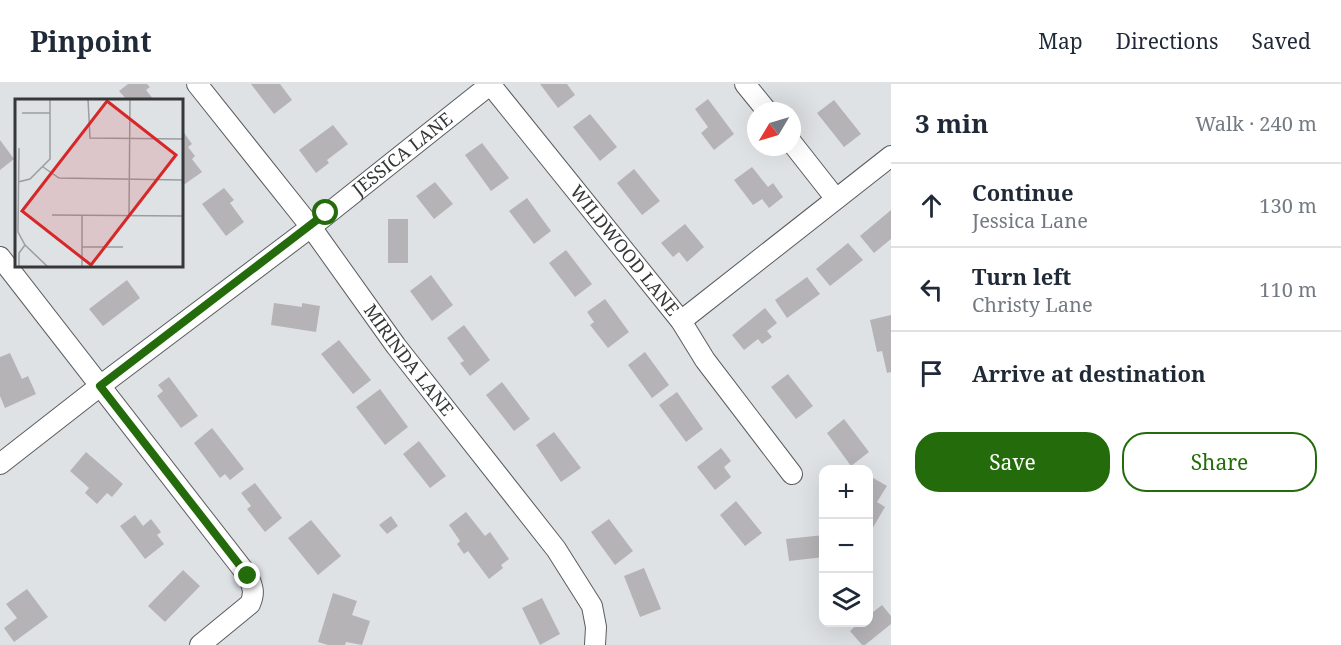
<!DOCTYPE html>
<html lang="en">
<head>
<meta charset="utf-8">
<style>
  :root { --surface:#fff; --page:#f2f2f3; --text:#1f2937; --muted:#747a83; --line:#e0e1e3; --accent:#246c0b }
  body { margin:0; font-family:"Noto Serif",serif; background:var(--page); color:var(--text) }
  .controls { position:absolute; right:18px; bottom:18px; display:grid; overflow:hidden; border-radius:12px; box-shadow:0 6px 24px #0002 }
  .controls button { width:54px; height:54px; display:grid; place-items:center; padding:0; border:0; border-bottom:2px solid var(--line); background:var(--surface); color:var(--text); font:30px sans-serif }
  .compass { position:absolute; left:747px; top:18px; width:54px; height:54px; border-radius:50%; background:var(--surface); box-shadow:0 6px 24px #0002; rotate:232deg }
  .stop { position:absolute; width:18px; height:18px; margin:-14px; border:4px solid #246c0b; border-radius:50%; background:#fff }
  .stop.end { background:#246c0b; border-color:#fff; box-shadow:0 2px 6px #0008 }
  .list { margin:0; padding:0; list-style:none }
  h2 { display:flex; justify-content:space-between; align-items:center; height:78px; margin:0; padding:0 24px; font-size:26px }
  h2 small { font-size:20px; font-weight:400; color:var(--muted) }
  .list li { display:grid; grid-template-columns:39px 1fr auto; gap:18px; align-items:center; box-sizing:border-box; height:84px; padding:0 24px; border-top:2px solid var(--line) }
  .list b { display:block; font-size:22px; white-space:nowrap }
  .list p { margin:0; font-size:20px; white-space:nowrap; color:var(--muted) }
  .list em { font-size:20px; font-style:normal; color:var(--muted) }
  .actions { display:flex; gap:12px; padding:18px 24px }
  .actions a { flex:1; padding:14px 0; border:2px solid var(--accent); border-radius:24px; text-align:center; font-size:21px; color:var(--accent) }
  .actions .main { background:var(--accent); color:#fff }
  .icon { flex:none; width:33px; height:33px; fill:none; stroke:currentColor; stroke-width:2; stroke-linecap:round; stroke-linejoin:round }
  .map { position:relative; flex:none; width:891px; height:561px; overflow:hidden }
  header { display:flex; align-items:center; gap:36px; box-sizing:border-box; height:84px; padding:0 30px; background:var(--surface); border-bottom:2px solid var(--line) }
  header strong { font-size:28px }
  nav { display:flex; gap:33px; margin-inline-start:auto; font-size:21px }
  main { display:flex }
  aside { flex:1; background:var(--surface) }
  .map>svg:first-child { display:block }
  .building { fill:#b5b3b6 }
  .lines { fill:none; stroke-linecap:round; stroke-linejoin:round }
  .minor-casing { stroke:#5a5d5f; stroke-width:22 }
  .minor { stroke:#fff; stroke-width:20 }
  .route { stroke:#246c0b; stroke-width:8 }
  .labels { text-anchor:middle; stroke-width:6; stroke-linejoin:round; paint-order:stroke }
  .street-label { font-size:18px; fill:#363738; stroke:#ecf0f2 }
  .inset-road { fill:none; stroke:#9b9ea0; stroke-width:1.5 }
  .view { fill:#d62828; fill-opacity:0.15; stroke:#d62828; stroke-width:3 }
  .inset-edge { fill:none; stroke:#363738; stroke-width:3 }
</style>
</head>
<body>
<header>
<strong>Pinpoint</strong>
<nav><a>Map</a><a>Directions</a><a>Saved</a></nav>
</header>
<main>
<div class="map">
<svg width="891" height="561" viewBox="0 0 891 561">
  <rect width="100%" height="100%" fill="#dfe2e5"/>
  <path class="building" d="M128 0H147L150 3 146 6 154 16H127L119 7Z
    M251 0H280L292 16 274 30Z
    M540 0H567L575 11 558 24Z
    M708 15 734 50 714 66 701 49 708 43 695 25Z
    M834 16 861 50 844 63 817 29Z
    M590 30 617 63 600 77 573 43Z
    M333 41 348 60 327 76 329 79 316 89 299 66Z
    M182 46 192 60 188 63 195 72 192 75 202 88 182 102Z
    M0 56 14 75 0 86Z
    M482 59 509 94 491 107 465 71Z
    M752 83 768 103 773 99 783 113 769 124 762 115 753 121 734 96Z
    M634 85 660 117 642 131 617 99Z
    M435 98 453 120 434 135 416 112Z
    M224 104 234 116 230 119 244 138 226 152 202 120Z
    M527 114 551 147 534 160 509 127Z
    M891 126V155L874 169 860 152Z
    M388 135H408V179H388Z
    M685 140 704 163 687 178 679 168 673 173 661 159Z
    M848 159 863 176 830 202 816 185Z
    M566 166 592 200 575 213 549 179Z
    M431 191 453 221 432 237 410 207Z
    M807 193 820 210 787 234 775 216Z
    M127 196 140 214 103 242 89 225Z
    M605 215 629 248 608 264 590 241 594 238 587 228Z
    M274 219 302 223V219L320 222 316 248 271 241Z
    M765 224 777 239 767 247 772 253 762 260 758 255 744 266 732 251Z
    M891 231V288L887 289 882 267 877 268 870 236Z
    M464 241 490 276 470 292 460 279 464 277 447 254Z
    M339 256 371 296 353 310 321 270Z
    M645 268 669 301 652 314 628 281Z
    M10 269 22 295 28 292 36 310 5 324 0 312V273Z
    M788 290 813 322 796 335 771 303Z
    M169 293 198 332 181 344 157 312 163 307 158 301Z
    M502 298 530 335 514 347 486 311Z
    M380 305 408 343 385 361 356 323Z
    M677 308 703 345 686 358 659 321Z
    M844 335 869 368 851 382 827 349Z
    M212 344 244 385 230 396 225 390 220 394 194 359Z
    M554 348 581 384 561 398 536 361Z
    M419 357 446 392 430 404 403 370Z
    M721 364 731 377 724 383 731 393 715 406 697 383Z
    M86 368 123 400 112 413 107 409 97 420 85 409 89 404 70 387Z
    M868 391 887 402 877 418 885 423 868 452Z
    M255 399 282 434 265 448 247 425 251 422 241 409Z
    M736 417 762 449 745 462 720 431Z
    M466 428 485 452 490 448 509 475 501 481 503 484 489 495 468 467 464 470 457 460 460 457 449 441Z
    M135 431 143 442 151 435 161 448 157 451 164 460 145 475 120 442Z
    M391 432 398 442 387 450 379 441Z
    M609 435 633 467 615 481 591 448Z
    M311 436 341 472 318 491 288 454Z
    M824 451V473L789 477 786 455Z
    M644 484 661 525 640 533 624 492Z
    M183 486 200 502 165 538 148 522Z
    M27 505 48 533 14 558 4 544 17 534 6 520Z
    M333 509 357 517 352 531 370 537 362 561 346 558 345 561H328L318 558Z
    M542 514 560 550 540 561 522 524Z
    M882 521 891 532V540L865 561H862L850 547 860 538H868V532Z"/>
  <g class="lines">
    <g class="minor-casing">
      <g id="minor">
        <path id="s1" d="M197 0 311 143 396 262 556 465 592 522 596 543 595 561"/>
        <path id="s2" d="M490 0 681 237 705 276 792 390"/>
        <path d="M745 0 767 27"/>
        <path d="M792 59 836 115"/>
        <path d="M0 173 248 492C253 503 255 509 250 520L200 561"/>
        <path d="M681 237 891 72"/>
        <path id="s3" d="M0 380 100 302 311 143 491 0"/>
      </g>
    </g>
    <use href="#minor" class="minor"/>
  </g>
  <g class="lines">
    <path class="route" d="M248 492 100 302 326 129"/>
  </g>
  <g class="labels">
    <g class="street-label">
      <text dy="6" stroke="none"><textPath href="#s3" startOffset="508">JESSICA LANE</textPath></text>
      <text dy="6" stroke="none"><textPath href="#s2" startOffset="214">WILDWOOD LANE</textPath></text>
      <text dy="6" stroke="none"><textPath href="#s1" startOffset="348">MIRINDA LANE</textPath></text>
    </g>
  </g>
  <g transform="translate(15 15)">
    <rect width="168" height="168" fill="#dfe2e5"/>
    <path class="inset-road" d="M73 0 75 39 168 40M7 14H35M4 49 3 133 10 146 33 168M28 68 44 79 168 81M3 83 15 80 35 60V0M37 116 168 117M67 117V168M114 117 115 0M67 148H108M4 168V154L10 146"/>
    <path class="view" d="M92 2 161 56 76 166 7 112Z"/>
    <rect width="168" height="168" class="inset-edge"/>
  </g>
</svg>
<div class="controls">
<button>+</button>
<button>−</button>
<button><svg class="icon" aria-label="layers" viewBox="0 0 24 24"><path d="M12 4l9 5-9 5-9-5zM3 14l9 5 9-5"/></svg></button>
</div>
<svg class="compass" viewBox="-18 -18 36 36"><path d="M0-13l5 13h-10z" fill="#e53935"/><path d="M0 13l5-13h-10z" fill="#747a83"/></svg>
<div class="stop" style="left:326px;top:129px"></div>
<div class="stop end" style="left:248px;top:492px"></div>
</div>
<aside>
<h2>3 min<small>Walk · 240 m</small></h2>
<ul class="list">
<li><svg class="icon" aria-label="ahead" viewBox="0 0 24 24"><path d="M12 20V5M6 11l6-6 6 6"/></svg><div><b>Continue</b><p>Jessica Lane</p></div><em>130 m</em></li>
<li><svg class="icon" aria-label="left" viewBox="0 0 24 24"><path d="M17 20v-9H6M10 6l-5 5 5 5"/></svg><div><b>Turn left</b><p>Christy Lane</p></div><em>110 m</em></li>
<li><svg class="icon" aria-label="arrive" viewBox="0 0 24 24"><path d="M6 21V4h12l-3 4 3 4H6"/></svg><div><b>Arrive at destination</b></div></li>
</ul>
<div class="actions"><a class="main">Save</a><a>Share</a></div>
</aside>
</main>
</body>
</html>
